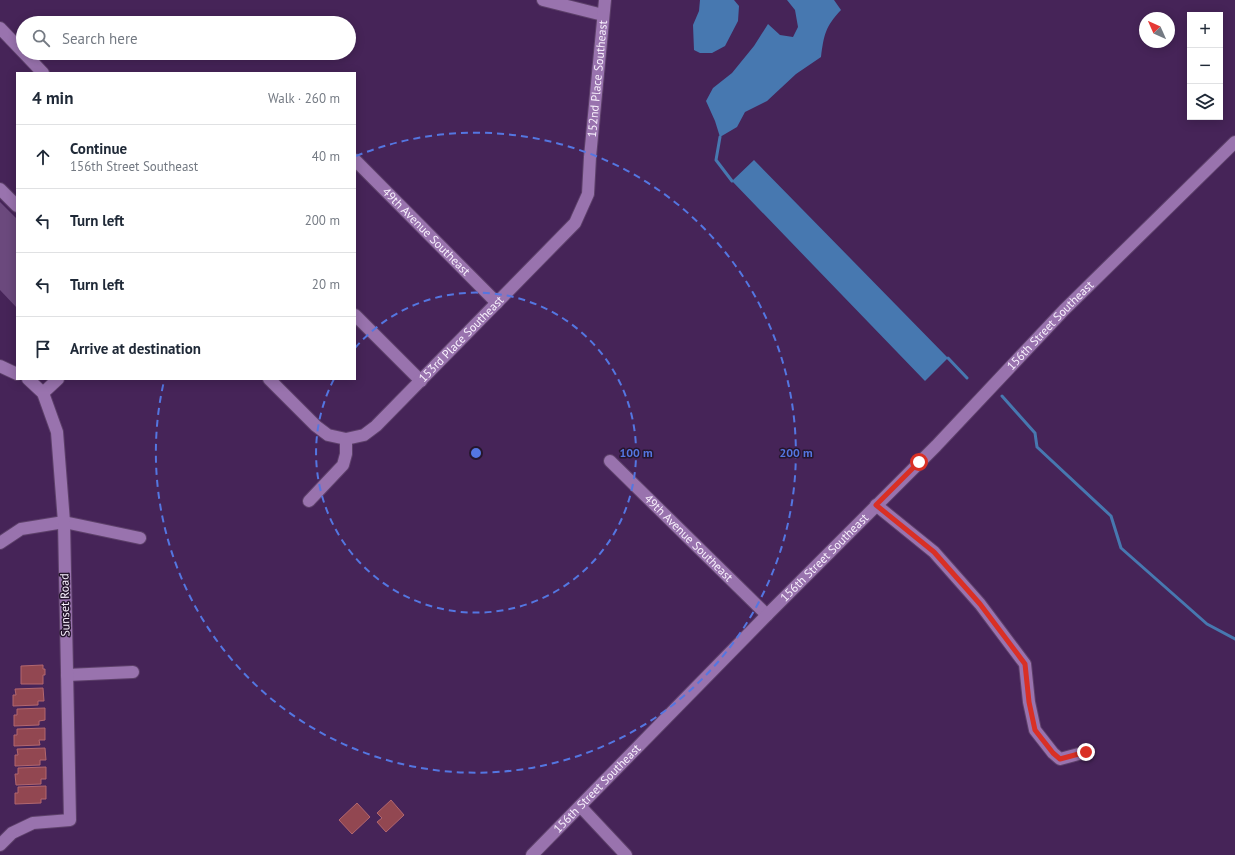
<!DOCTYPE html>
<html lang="en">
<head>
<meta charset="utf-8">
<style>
  :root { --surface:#fff; --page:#f2f2f3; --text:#1f2937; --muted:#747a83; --line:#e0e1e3 }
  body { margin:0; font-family:"PT Sans",sans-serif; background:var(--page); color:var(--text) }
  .controls { position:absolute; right:12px; top:12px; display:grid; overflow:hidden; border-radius:0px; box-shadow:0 2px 10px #0003 }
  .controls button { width:36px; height:36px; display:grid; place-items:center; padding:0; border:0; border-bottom:1px solid var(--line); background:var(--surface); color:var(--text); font:20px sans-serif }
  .compass { position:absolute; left:1139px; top:12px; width:36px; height:36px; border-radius:50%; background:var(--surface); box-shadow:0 2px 10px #0003; rotate:315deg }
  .stop { position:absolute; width:12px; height:12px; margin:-9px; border:3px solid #d93025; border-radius:50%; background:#fff }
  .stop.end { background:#d93025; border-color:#fff; box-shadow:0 1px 4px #0008 }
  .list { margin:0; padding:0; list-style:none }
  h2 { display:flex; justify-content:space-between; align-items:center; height:52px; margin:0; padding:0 16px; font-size:17px }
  h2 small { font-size:13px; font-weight:400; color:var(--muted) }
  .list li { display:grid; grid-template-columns:26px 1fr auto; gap:12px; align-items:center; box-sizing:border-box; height:64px; padding:0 16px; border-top:1px solid var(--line) }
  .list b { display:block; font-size:15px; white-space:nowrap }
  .list p { margin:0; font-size:13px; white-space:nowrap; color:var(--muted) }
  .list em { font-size:13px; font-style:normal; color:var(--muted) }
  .icon { flex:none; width:22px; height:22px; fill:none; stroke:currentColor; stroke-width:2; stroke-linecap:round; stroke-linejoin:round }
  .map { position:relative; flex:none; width:1235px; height:855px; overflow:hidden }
  .search { position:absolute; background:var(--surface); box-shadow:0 2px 10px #0003; left:16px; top:16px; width:340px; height:44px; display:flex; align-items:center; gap:10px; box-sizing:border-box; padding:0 14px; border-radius:22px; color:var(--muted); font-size:15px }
  .panel { position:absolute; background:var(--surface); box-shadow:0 2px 10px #0003; left:16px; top:72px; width:340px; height:308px; border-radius:0px }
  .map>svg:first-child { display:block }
  .green { fill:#6b497d }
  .water { fill:#4778b0 }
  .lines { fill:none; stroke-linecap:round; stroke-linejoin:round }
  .stream { stroke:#4778b0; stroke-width:3 }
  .building { fill:#924751; stroke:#b2676f }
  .minor-casing { stroke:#5d406a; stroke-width:14 }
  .minor { stroke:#9973ae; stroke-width:12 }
  .route { stroke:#d93025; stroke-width:5 }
  .ring { fill:none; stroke:#5476e1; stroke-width:2; stroke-dasharray:7 5 }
  .labels { text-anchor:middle; stroke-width:3; stroke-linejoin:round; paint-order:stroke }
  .street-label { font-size:12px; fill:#f8f0fd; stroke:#25162d }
  .centre { fill:#5476e1; stroke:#25162d; stroke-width:2 }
  .ring-label { font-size:12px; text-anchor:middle; font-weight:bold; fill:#5476e1; stroke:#25162d; stroke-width:3; stroke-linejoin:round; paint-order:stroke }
</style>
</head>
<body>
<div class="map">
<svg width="1235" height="855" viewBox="0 0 1235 855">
  <rect width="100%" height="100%" fill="#462458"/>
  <path class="green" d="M0 202 17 219V308L0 290Z"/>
  <path class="water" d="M700 0H734L739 6 738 21 725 46 712 53H700L694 50 693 25 699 11Z
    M787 0H834L841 10C825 27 824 35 821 57L796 74 767 101 745 112 737 127 720 137 715 121 706 101 713 88 732 73 754 46 768 24 780 35 793 37 798 27 795 10Z
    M754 160 948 358 925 381 732 181Z"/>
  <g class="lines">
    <path class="stream" d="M720 137 716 160 732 181
      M948 358 967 378
      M1002 396 1035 433 1037 447 1111 516 1121 548 1207 624 1235 639"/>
  </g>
  <path class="building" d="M43 665V669H45V675H43V684H21V666Z
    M43 688 44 701H38V705L13 706V695H16L15 689Z
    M45 708V720L39 721V725L14 726V715H17V709Z
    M45 728V740H39L40 745 14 746V735H17V729Z
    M45 748 46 760H40V765L15 766V755H18L17 749Z
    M46 767V779H41V784L16 785 15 774H18V768Z
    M46 786V799H41V803L15 804V793H18V787Z
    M391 800 404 815 386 832 377 822 382 818 377 813Z
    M357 803 370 817 352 834 339 820Z"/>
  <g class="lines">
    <g class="minor-casing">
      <g id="minor">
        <path d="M543 0 603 15"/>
        <path d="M0 28 23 52"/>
        <path d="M24 53 43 73"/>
        <path id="s1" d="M355 160 497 303"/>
        <path d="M0 189 17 206"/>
        <path d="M355 315 421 381"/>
        <path d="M0 366 17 374"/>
        <path d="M269 379 316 426 328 435 346 439"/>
        <path d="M43 393 58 379"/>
        <path id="s2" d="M610 461 767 615"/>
        <path id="s3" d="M309 501 343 465 346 454V439L364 435 376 426 575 223 588 194 590 157 605 0"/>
        <path d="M876 505 934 552 980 604 1025 664 1029 702 1035 730 1053 753 1060 759 1086 752"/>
        <path d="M0 543 21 529 64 522 140 538"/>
        <path d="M67 675 133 672"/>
        <path d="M580 806 626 855"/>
        <path d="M0 845 12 833 33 823 70 820 64 522 57 432 43 393 28 379"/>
        <path id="s4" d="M532 855 767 615 936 446 1064 310 1235 142"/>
      </g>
    </g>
    <use href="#minor" class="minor"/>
  </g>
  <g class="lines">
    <path class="route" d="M919 462 876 505 934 552 980 604 1025 664 1029 702 1035 730 1053 753 1060 759 1086 752"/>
  </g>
  <g class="ring">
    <path d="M355 348A160 160 0 1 1 334 379"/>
    <path d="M356 156A320 320 0 1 1 164 381"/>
  </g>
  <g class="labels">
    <g class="street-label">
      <text dy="4" stroke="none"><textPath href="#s3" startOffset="541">152nd Place Southeast</textPath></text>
      <text dy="4" stroke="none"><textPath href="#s1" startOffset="101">49th Avenue Southeast</textPath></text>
      <text dy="4" stroke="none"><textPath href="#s4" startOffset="741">156th Street Southeast</textPath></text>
      <text dy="4" stroke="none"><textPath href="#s3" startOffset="231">153rd Place Southeast</textPath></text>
      <text dy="4" stroke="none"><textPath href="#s2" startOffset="110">49th Avenue Southeast</textPath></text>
      <text dy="4" stroke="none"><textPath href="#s4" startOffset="417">156th Street Southeast</textPath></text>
      <text transform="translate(65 605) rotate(-91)" y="4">Sunset Road</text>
      <text dy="4" stroke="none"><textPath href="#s4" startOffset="93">156th Street Southeast</textPath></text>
    </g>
  </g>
  <circle cx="476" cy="453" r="6" class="centre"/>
  <g class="ring-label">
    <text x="636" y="457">100 m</text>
    <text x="796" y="457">200 m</text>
  </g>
</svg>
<div class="controls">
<button>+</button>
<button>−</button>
<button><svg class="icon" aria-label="layers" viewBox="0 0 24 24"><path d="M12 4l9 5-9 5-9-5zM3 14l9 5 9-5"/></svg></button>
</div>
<svg class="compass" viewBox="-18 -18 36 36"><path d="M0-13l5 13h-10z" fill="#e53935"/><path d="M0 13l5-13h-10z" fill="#747a83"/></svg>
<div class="stop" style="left:919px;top:462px"></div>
<div class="stop end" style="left:1086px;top:752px"></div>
<div class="search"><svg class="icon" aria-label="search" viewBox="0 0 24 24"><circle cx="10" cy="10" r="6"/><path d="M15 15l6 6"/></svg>Search here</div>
<section class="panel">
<h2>4 min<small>Walk · 260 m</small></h2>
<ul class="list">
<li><svg class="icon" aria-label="ahead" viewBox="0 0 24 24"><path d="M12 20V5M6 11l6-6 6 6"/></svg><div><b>Continue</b><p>156th Street Southeast</p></div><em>40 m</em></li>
<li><svg class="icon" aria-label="left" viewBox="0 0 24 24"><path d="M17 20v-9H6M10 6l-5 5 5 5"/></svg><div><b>Turn left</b></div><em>200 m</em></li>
<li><svg class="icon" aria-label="left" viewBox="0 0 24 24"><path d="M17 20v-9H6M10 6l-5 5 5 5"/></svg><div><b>Turn left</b></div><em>20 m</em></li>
<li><svg class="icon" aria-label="arrive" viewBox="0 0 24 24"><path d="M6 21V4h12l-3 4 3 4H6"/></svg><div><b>Arrive at destination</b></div></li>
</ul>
</section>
</div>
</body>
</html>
